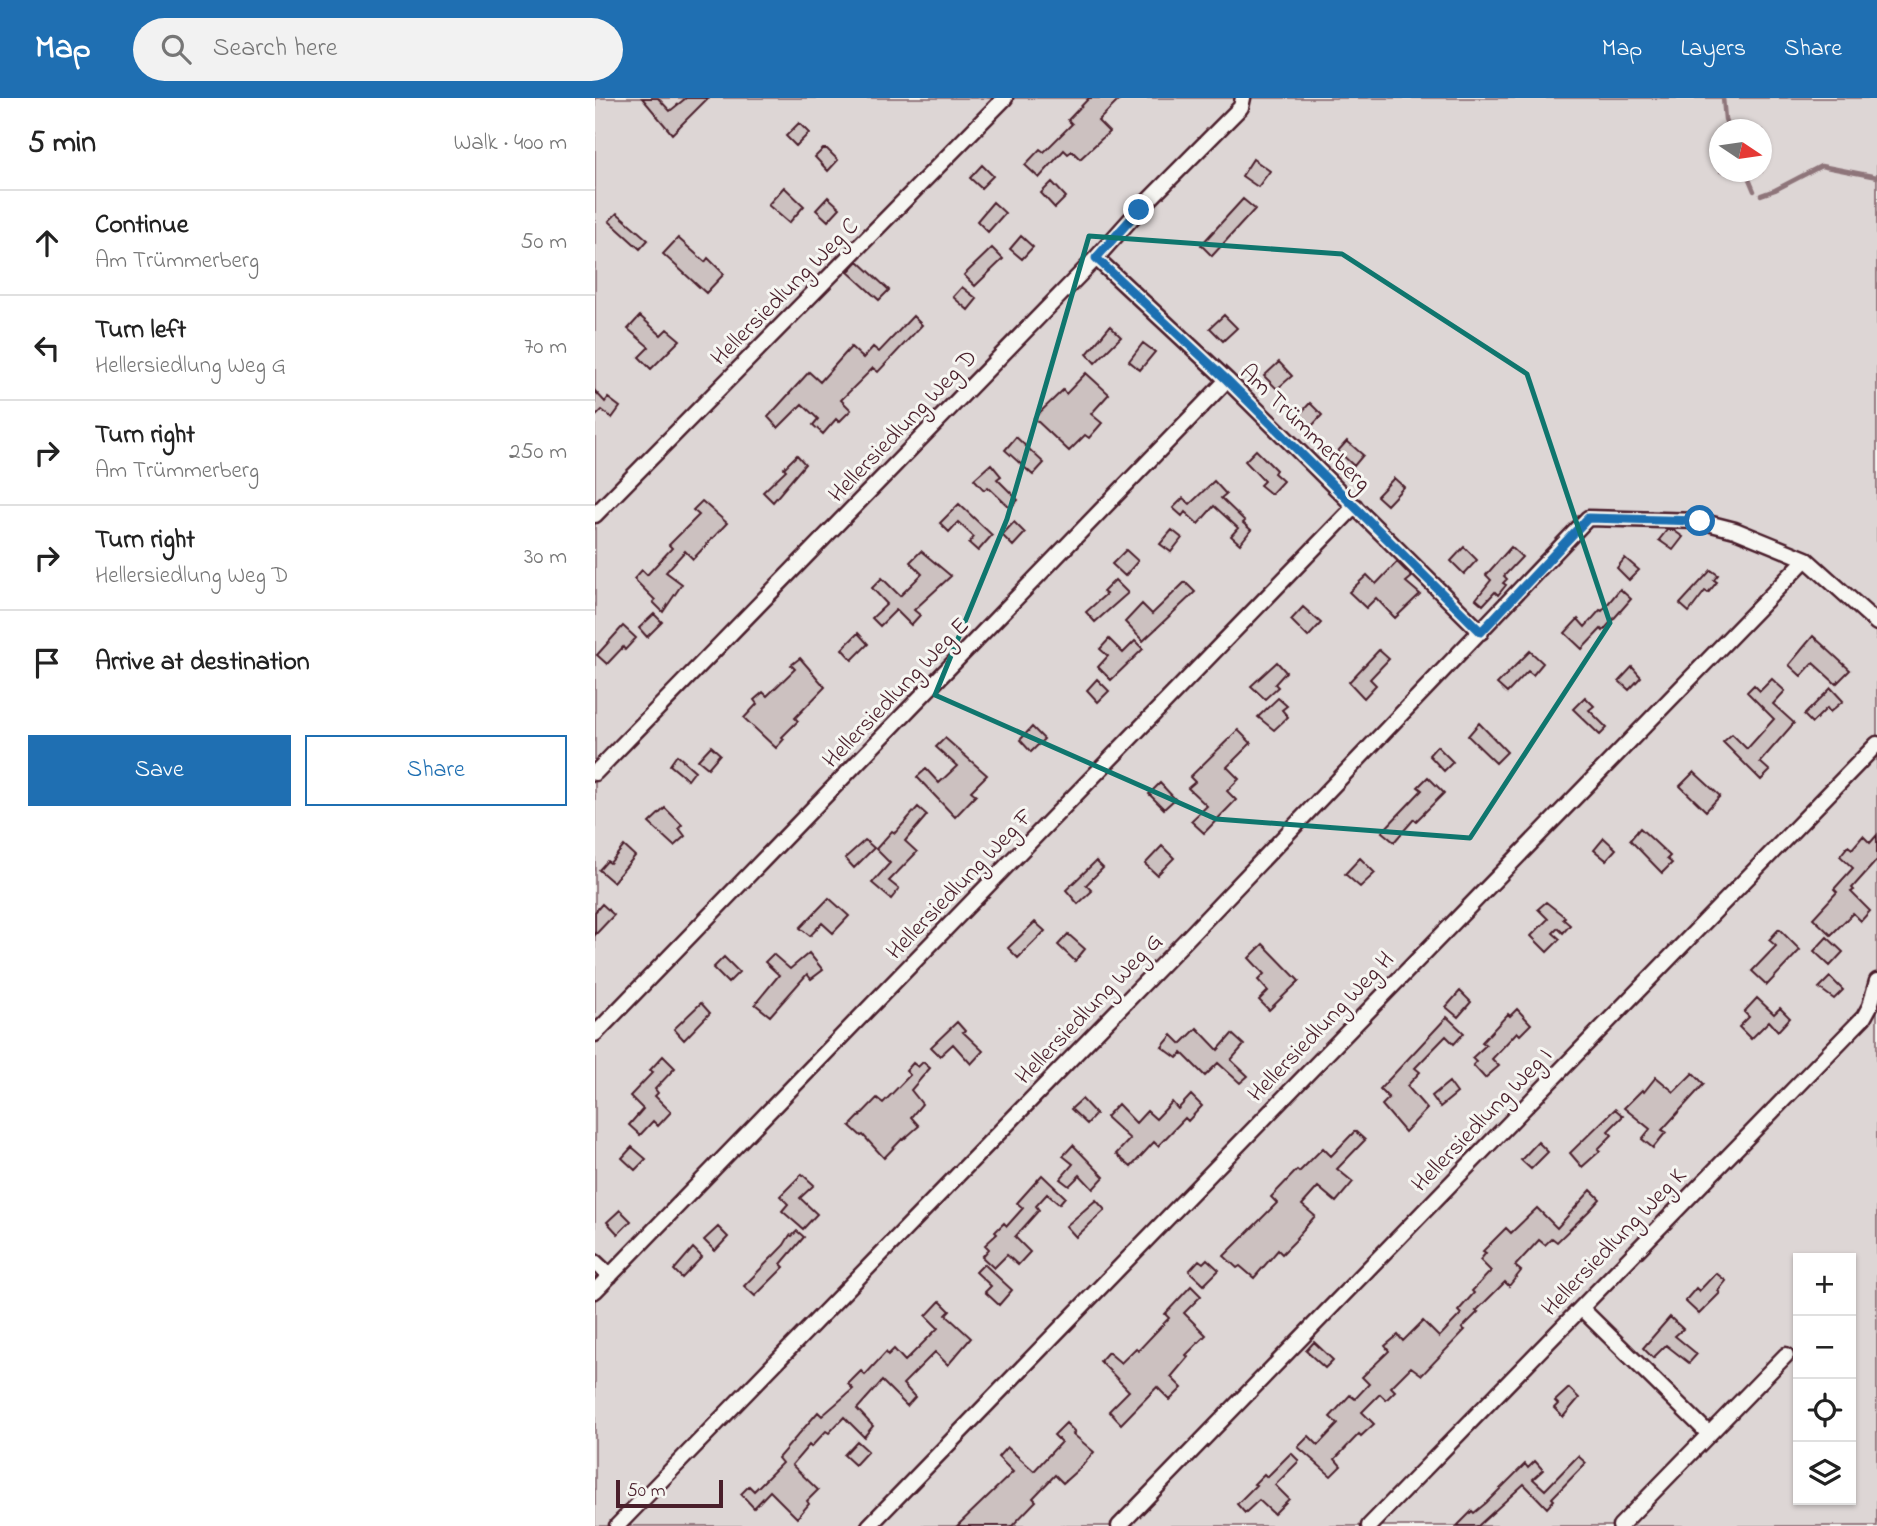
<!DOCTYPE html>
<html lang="en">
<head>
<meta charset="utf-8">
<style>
  :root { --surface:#fff; --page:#f2f2f2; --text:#222; --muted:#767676; --line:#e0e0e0; --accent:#1f6fb2 }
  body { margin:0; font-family:"Indie Flower",sans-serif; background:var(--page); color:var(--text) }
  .controls { position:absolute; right:21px; bottom:21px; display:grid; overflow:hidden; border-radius:0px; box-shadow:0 2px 5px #0004 }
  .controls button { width:63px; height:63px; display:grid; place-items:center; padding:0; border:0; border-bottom:2px solid var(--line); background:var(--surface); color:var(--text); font:35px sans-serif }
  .compass { position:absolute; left:1114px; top:21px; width:63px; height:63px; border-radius:50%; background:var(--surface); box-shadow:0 2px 5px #0004; rotate:103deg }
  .scale { position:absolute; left:21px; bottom:18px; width:107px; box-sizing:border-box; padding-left:7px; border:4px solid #4a1f2b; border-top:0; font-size:19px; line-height:24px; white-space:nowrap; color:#4a1f2b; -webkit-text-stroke:5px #f6f6f2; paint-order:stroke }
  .stop { position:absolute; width:21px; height:21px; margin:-16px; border:5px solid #1f6fb2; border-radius:50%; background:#fff }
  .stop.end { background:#1f6fb2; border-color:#fff; box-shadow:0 2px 7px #0008 }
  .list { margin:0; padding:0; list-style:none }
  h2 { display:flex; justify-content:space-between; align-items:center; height:91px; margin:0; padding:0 28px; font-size:30px }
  h2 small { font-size:23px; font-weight:400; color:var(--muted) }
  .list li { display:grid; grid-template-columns:46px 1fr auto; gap:21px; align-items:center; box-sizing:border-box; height:105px; padding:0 28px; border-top:2px solid var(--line) }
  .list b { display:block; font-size:26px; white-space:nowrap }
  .list p { margin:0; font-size:23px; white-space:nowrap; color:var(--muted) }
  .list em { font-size:23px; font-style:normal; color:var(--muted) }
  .actions { display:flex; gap:14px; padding:21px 28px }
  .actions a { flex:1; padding:16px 0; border:2px solid var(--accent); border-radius:0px; text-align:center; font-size:24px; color:var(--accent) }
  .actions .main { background:var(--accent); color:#fff }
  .icon { flex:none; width:38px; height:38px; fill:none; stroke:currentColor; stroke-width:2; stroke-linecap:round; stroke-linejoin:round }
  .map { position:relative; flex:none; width:1282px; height:1428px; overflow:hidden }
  header { display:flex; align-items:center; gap:42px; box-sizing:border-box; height:98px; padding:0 35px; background:var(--accent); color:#fff }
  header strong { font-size:33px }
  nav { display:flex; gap:38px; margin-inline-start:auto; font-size:24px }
  .search { width:490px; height:63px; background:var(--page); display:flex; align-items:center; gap:18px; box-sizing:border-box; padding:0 24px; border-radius:38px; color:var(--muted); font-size:26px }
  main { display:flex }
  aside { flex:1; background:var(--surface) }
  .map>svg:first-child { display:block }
  .green { fill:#ddd6d5; stroke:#947a80; stroke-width:2; fill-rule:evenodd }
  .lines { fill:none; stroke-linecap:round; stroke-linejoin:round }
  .stream { stroke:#8e747a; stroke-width:4.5 }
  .building { fill:#ccc1c0; stroke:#4a1f2b; stroke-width:2 }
  .minor-casing { stroke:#4a1f2b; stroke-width:19 }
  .minor { stroke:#f6f6f2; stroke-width:14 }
  .route { stroke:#1f6fb2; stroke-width:9 }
  .marked { fill:none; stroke:#0f766e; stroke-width:5; stroke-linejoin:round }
  .labels { text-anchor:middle; stroke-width:6; stroke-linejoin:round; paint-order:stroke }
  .street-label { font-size:24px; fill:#4a1f2b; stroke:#f6f6f2 }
</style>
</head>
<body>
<header>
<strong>Map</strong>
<div class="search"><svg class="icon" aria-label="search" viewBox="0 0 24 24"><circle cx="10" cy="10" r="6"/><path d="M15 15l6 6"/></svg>Search here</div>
<nav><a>Map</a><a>Layers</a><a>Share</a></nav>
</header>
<main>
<aside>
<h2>5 min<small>Walk · 400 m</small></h2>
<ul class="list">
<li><svg class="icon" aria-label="ahead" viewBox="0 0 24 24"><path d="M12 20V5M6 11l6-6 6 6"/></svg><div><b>Continue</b><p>Am Trümmerberg</p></div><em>50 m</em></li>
<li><svg class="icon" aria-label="left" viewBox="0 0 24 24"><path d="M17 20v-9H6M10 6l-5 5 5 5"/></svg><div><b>Turn left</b><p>Hellersiedlung Weg G</p></div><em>70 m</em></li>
<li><svg class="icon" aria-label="right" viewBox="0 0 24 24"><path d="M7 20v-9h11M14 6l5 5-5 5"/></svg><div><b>Turn right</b><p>Am Trümmerberg</p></div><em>250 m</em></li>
<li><svg class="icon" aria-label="right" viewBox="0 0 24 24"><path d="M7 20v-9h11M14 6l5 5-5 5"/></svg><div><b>Turn right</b><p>Hellersiedlung Weg D</p></div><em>30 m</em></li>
<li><svg class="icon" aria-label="arrive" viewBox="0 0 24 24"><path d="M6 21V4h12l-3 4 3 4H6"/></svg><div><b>Arrive at destination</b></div></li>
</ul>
<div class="actions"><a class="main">Save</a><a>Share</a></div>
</aside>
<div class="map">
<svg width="1282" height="1428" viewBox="0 0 1282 1428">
  <rect width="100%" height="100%" fill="#f6f6f2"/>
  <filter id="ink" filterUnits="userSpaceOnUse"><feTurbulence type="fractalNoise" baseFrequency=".0143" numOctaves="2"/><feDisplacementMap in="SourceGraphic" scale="14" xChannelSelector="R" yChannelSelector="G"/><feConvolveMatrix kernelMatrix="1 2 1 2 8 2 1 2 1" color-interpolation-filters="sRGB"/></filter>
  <g filter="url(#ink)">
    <path class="green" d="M0 0H1282V1428H0ZM1125 32H1167V74H1125ZM1203 1160H1256V1402H1203Z"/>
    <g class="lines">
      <path class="stream" d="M1128 0 1130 21 1134 32
        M1151 74 1159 93
        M1166 97 1180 92 1226 68 1282 79"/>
    </g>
    <path class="building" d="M47 0H63L75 13 91 0H113L77 36Z
      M494 0H526L503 23 514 34 485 61 477 53 473 56 469 52 444 80 430 67 445 51 449 54 477 26 473 22Z
      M204 25 214 35 201 48 191 38Z
      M228 51H232L243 62 233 73 220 59Z
      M658 61 675 73 663 89 647 78Z
      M387 67 398 78 386 90 375 80Z
      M457 84 471 99 460 110 446 95Z
      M189 89 209 108 194 125 173 107Z
      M233 99 245 110 233 123 221 112Z
      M648 101 660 111 617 158 606 147Z
      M398 104 410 115 393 134 382 123Z
      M22 115 53 142 45 151 14 123Z
      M426 138 438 149 427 161 415 151Z
      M83 140 110 164 113 160 129 176 111 195 68 156Z
      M397 150 408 161 380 188 369 177Z
      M263 163 294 192 284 202 253 174Z
      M367 189 382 201 373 212 358 199Z
      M629 217 642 230 628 243 615 230Z
      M45 218 66 237 72 231 85 242 56 271 44 259 54 249 33 231Z
      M318 218 327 227 283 274 278 270 246 302 256 312 244 324 241 321 228 336 218 327 223 321 207 306 183 330 173 319 214 274 225 284 256 249 268 260 278 249 284 254Z
      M515 228 526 239 500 265 492 256Z
      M548 245 560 254 545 272 534 263Z
      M684 264 697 278 682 291 669 278Z
      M491 275 514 296 496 316 507 325 494 340 490 337 474 353 439 320 468 292 471 296Z
      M0 293 10 304 13 300 25 309 17 320 7 312 0 319Z
      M715 305 727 317 715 330 703 318Z
      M421 339 449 365 438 377 410 352Z
      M752 343 768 357 759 368 743 353Z
      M661 352 681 372 679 375 688 383 676 396 665 387 669 383 650 363Z
      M202 357 210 366 178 404 168 394 191 372 189 370Z
      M396 366 406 378 402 381 423 402 415 410 393 389 389 392 379 381Z
      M799 380 809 389 792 407 782 398Z
      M619 383 631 396 626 400 650 423 648 425 656 432 645 446 636 438 643 430 619 408 603 426 590 414 587 418 578 410 588 400 595 406Z
      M107 403 132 425 98 461 90 453 71 474 87 486 68 514 58 504 60 502 39 481 47 472 52 477 77 450 74 447 104 417 98 412Z
      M364 406 397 437 383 453 374 445 379 439 363 424 354 434 345 425Z
      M419 424 430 435 418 448 407 437Z
      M577 432 587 440 576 454 565 446Z
      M1072 432H1078L1088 439 1078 452 1064 442Z
      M869 449 882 462 869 476 856 463Z
      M916 449 927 459 909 478 912 481 908 485 911 487 903 497 900 494 888 507 881 501 896 482 891 477Z
      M531 452 543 463 530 478 517 466Z
      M326 453 356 478 319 512 325 517 316 527 301 512 285 528 277 520 292 506 277 490 287 480 305 498 327 476 315 464Z
      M1030 460 1044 472 1034 482 1022 470Z
      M802 464 817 479 811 484 825 496 800 520 781 500 771 510 754 494 772 477 781 486Z
      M1116 472 1123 477 1119 482 1122 484 1113 495 1110 493 1094 514 1085 506Z
      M520 482 533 495 500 524 491 514 511 496 508 494Z
      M590 484 600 494 548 543 530 524 547 506 557 516Z
      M1025 491 1036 501 1008 533 1006 531 987 551 970 535 983 521 990 529 1005 512 1007 513Z
      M708 509 726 525 713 539 696 522Z
      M59 516 67 524 52 539 44 530Z
      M28 528 41 540 30 552 28 549 12 566 2 557Z
      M263 535 273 546 257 562 247 551Z
      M1218 538 1255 572 1241 586 1218 565 1206 578 1194 567Z
      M514 541 528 555 540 543 548 551 516 582 503 569 513 558 505 551Z
      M784 552 794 561 775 581 781 587 769 600 754 584Z
      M935 553 948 565 938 577 933 573 912 595 902 586Z
      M205 560 230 589 200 620 203 623 187 639 189 641 181 650 149 620 162 606 159 602 168 594 172 598 200 571 196 567Z
      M682 564 691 574 680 586 683 589 670 601 656 588Z
      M1037 569 1046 579 1034 592 1024 583Z
      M502 581 514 593 503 604 492 592Z
      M1177 581 1190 593 1178 606 1199 625 1165 664 1175 673 1166 682 1128 644 1137 636 1152 651 1179 621 1152 594 1159 587 1165 593Z
      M1236 590 1248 603 1235 614 1232 610 1217 625 1209 617Z
      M990 599 999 608 994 612 1012 630 1005 637 978 611Z
      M683 600 692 608 687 612 693 619 679 632 663 619Z
      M884 625 912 654 901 665 873 638Z
      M437 629 449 641 436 654 425 642Z
      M643 632 656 645 632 669 644 681 632 693 641 702 609 735 596 723 612 708 593 690 600 684 595 679Z
      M350 640 392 677 376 693 381 697 360 719 322 679 331 671 344 685 362 668 341 649Z
      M116 648 125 656 113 670 103 662Z
      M842 648 858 664 849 673 834 657Z
      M82 657 100 673 93 682 75 667Z
      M1099 674 1125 698 1111 713 1085 688Z
      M833 679 849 695 821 723 819 721 799 744 787 734 827 692 823 689Z
      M565 685 580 701 569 711 554 696Z
      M323 709 332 717 310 743 322 754 294 783 304 791 296 801 277 785 295 765 281 751 297 733 300 735Z
      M70 710 87 727 84 730 90 738 79 748 54 725Z
      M1045 730 1075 758 1072 761 1077 765 1067 775 1035 742Z
      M1282 737V762L1257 790 1259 792 1256 794 1275 813 1266 823 1258 815 1236 837 1218 820 1242 794 1239 791 1258 770 1245 758 1253 748 1257 751 1268 738 1275 745Z
      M1009 740 1021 751 1011 762 999 752Z
      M270 742 279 750 259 770 250 760Z
      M29 748 40 758 18 784 4 772 12 763 15 765Z
      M567 748 579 760 562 777 550 766Z
      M765 760 780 775 765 789 750 776Z
      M501 763 508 770 491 787 497 793 483 806 471 792Z
      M234 800 254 818 238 835 227 825 215 838 205 830Z
      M951 804 970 819 968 821 975 827 968 835 963 830 958 835 965 841 952 854 936 838 953 821 943 811Z
      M7 806 19 817 0 837V814Z
      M440 824 450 833 423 860 413 850Z
      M1184 831 1205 852 1172 887 1157 873 1181 848 1174 842Z
      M473 836 490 851 480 863 463 847Z
      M1232 839 1248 854 1235 868 1219 853Z
      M668 846 704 883 674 912 664 902 673 893 663 882 669 876 654 860Z
      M214 855 228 872 216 881 212 876 175 918 160 906 184 877 170 864 178 856 195 871Z
      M129 859 144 874 133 885 118 870Z
      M1235 879 1248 892 1239 901 1224 890Z
      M865 893 876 904 863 919 851 909Z
      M1162 900 1179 916 1185 910 1195 920 1183 933 1174 923 1156 941 1144 929 1154 919 1149 914Z
      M106 905 115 915 89 942 79 931Z
      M922 911 936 926 925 937 922 934 897 961 904 968 890 980 878 967 881 964 877 960 891 947 887 944 913 916 915 918Z
      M852 919 869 935 859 946 851 938 820 970 825 974 812 988 832 1011 810 1034 787 1007 794 1000 785 991Z
      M362 924 370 933 368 934 388 953 376 966 358 946 345 958 336 949Z
      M602 930 623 952 637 936 649 947 636 962 653 978 645 985 623 965 610 978 587 955 582 960 567 949 577 937 586 946Z
      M68 958 80 970 60 991 63 995 60 998 76 1014 63 1028 58 1023 45 1037 34 1027 48 1011 35 998 58 974 55 972Z
      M328 964 335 970 316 992 327 1006 316 1019 324 1028 308 1042 307 1041 289 1060 268 1037 266 1038 255 1028 282 1000 288 1005 315 977 311 973 318 965 323 969Z
      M1098 975 1109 986 1067 1032 1071 1034 1058 1050 1047 1041 1055 1031 1029 1010 1047 992 1049 994 1061 979 1079 994Z
      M854 984 862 995 845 1009 837 998Z
      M596 997 607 1008 593 1023 590 1020 563 1048 559 1044 536 1069 521 1056 535 1041 511 1019 523 1006 541 1025 552 1013 561 1021 577 1004 583 1011Z
      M487 1001 501 1016 492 1026 476 1011Z
      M1020 1011 1028 1018 1013 1033 1017 1037 1003 1051 1005 1053 987 1069 975 1055Z
      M760 1033 770 1042 742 1071 758 1084 741 1104 723 1089 707 1107 720 1118 701 1140 702 1141 687 1156 683 1152 659 1180 645 1168 642 1170 629 1158 682 1105 676 1099 702 1072 704 1074 728 1050 736 1058Z
      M943 1044 953 1054 936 1071 926 1062Z
      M478 1047 509 1079 498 1091 485 1077 474 1088 465 1081 478 1066 468 1058Z
      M37 1049 51 1061 40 1072 27 1060Z
      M207 1076 219 1087 205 1100 222 1116 208 1131 187 1113 193 1106 185 1098Z
      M447 1077 470 1099 464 1106 452 1096 441 1108 444 1112 420 1139 435 1154 423 1167 412 1157 399 1170 387 1159 394 1151 390 1147 402 1136 400 1134 409 1125 412 1128 428 1110 422 1105Z
      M996 1092 1005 1101 995 1112 962 1144 957 1140 950 1147 944 1142 920 1168 926 1173 914 1188 910 1184 881 1213 883 1214 867 1230 870 1232 827 1277 816 1269 796 1289 800 1293 791 1302 785 1296 767 1314 779 1326 766 1338 764 1336 740 1361 746 1368 736 1378 703 1349 714 1338 723 1347 743 1326 735 1319 755 1297 760 1301 774 1286 767 1279 794 1253 790 1248 803 1237 808 1243 828 1223 844 1239 866 1216 863 1213 879 1195 877 1193 896 1173 885 1162 891 1155 888 1153 911 1130 916 1135 942 1110 962 1130Z
      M501 1102 510 1112 481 1139 471 1128Z
      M25 1112 36 1123 23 1136 12 1124Z
      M123 1129 133 1139 120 1153 109 1142Z
      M202 1133 209 1139 186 1166 189 1169 160 1198 149 1188 189 1147 195 1137 197 1138Z
      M98 1150 107 1159 87 1180 79 1172Z
      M612 1161 624 1172 609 1187 594 1173 604 1162 608 1165Z
      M389 1166 417 1192 404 1207 390 1194 396 1188 381 1174Z
      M1121 1175 1131 1183 1123 1193 1125 1195 1104 1216 1090 1203 1101 1190 1104 1193Z
      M596 1188 606 1198 589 1215 611 1237 591 1257 593 1259 576 1279 587 1290 575 1302 562 1289 526 1326 514 1313 534 1293 505 1263 513 1254 526 1265 541 1250 543 1253 574 1220 570 1216Z
      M345 1203 355 1213 351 1217 376 1240 353 1267 340 1254 308 1286 320 1299 312 1308 287 1283 262 1311 278 1328 269 1339 249 1319 234 1335 231 1333 216 1349 214 1347 197 1367 223 1392 212 1403 214 1406 202 1420 175 1393 159 1410 146 1396 154 1388 159 1393 187 1365 183 1360 223 1314 227 1318 258 1291 253 1286 266 1273 270 1277 291 1254 293 1257 299 1251 310 1263 343 1230 331 1218Z
      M1075 1219 1088 1231 1080 1238 1102 1256 1094 1265 1071 1247 1058 1260 1048 1250Z
      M719 1244 738 1262 730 1270 711 1253Z
      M974 1290 984 1300 968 1319 959 1310 963 1306 960 1303Z
      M471 1325 480 1334 478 1336 499 1354 487 1368 468 1385 460 1377 438 1400 441 1403 417 1428H362L418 1374 403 1359 412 1349 439 1373 466 1344 459 1337Z
      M262 1343 273 1353 260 1367 249 1357Z
      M696 1355 704 1363 680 1387 694 1401 679 1416 664 1402 650 1415 642 1406 661 1387 659 1386 669 1376 672 1379Z
      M983 1358 991 1365 957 1400 959 1402 952 1410 929 1386 883 1428H862L877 1413 879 1415 891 1405 930 1366 933 1370 940 1363 948 1372 938 1381 950 1392Z"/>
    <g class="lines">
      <g class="minor-casing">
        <path id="minor" d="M501 160 632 282 886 534
          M0 417 410 0
          M0 675 501 160 544 112 646 9 648 0
          M0 936 632 282
          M0 1164 15 1178
          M0 1193 760 408
          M986 1210 1114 1336
          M22 1428 590 843 993 420 1105 423 1140 432 1211 461 1282 525
          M274 1428 1211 461
          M524 1428 1282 646
          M774 1428 1269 919 1275 908 1282 883
          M1025 1428 1191 1257"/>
      </g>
      <use href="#minor" class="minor"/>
    </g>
  </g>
  <g class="lines" filter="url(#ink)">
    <path class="route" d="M544 112 501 160 632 282 886 534 993 420 1105 423"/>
  </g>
  <path class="marked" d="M494 138 747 156 932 276 1015 525 875 740 621 721 340 597 412 421Z"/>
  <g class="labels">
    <g class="street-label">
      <text transform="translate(189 193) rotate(-45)" y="8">Hellersiedlung Weg C</text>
      <text transform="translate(307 327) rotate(-46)" y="8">Hellersiedlung Weg D</text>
      <text transform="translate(711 329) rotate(44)" y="8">Am Trümmerberg</text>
      <text transform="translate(300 594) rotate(-46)" y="8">Hellersiedlung Weg E</text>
      <text transform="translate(364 785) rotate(-46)" y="8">Hellersiedlung Weg F</text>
      <text transform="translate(493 910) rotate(-46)" y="8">Hellersiedlung Weg G</text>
      <text transform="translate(725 928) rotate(-46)" y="8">Hellersiedlung Weg H</text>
      <text transform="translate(886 1021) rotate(-46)" y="8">Hellersiedlung Weg I</text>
      <text transform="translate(1018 1143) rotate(-46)" y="8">Hellersiedlung Weg K</text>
    </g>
  </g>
</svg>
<div class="controls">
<button>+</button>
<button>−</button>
<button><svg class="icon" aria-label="locate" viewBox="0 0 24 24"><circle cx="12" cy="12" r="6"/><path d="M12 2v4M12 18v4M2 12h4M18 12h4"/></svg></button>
<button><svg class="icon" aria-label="layers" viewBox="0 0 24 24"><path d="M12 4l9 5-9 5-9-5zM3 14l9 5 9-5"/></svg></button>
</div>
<svg class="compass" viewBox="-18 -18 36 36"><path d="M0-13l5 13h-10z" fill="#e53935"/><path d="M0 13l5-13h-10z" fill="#767676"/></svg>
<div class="scale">50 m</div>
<div class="stop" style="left:1105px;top:423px"></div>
<div class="stop end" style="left:544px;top:112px"></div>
</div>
</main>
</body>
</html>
